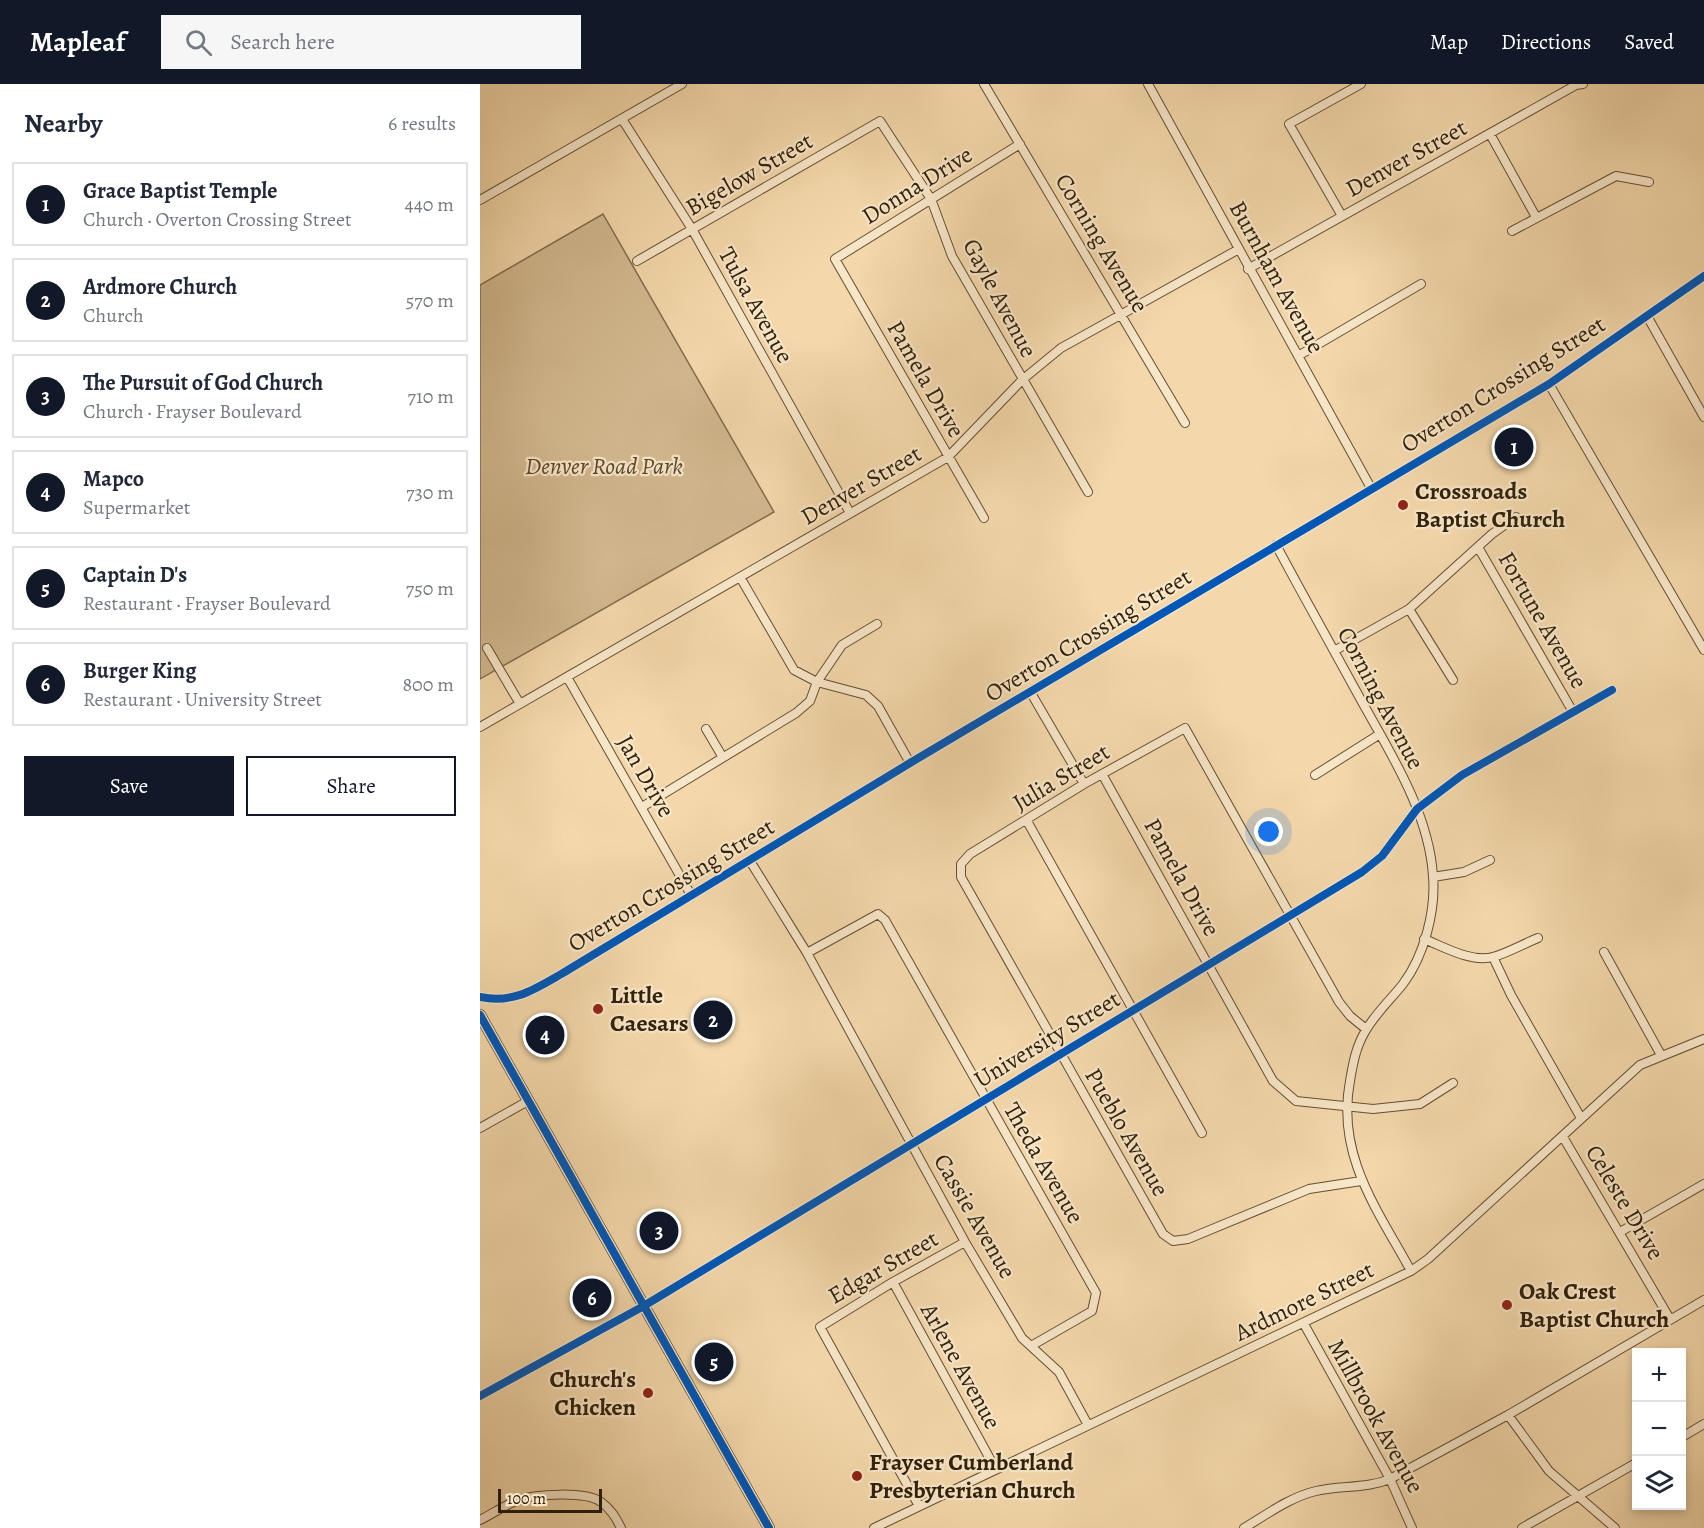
<!DOCTYPE html>
<html lang="en">
<head>
<meta charset="utf-8">
<style>
  :root { --surface:#fff; --page:#f6f6f7; --text:#1f2937; --muted:#747a83; --line:#e0e1e3; --accent:#111827 }
  body { margin:0; font-family:Alegreya,serif; background:var(--page); color:var(--text) }
  .controls { position:absolute; right:18px; bottom:18px; display:grid; overflow:hidden; border-radius:0px; box-shadow:0 3px 9px #0003 }
  .controls button { width:54px; height:54px; display:grid; place-items:center; padding:0; border:0; border-bottom:2px solid var(--line); background:var(--surface); color:var(--text); font:30px sans-serif }
  .scale { position:absolute; left:18px; bottom:15px; width:104px; box-sizing:border-box; padding-left:6px; border:3px solid #31210b; border-top:0; font-size:16px; line-height:21px; white-space:nowrap; color:#31210b; -webkit-text-stroke:4px #f8e6c8; paint-order:stroke }
  .you { position:absolute; left:789px; top:748px; width:21px; height:21px; margin:-15px; border:4px solid #fff; border-radius:50%; background:#1a73e8; box-shadow:0 0 0 9px #1a73e833 }
  .badge { display:grid; place-items:center; width:39px; height:39px; border-radius:50%; background:var(--accent); color:#fff; font-size:20px; font-weight:700 }
  .pin { position:absolute; translate:-50% -50%; border:3px solid #fff; box-shadow:0 2px 6px #0006 }
  .list { margin:0; padding:0; list-style:none }
  h2 { display:flex; justify-content:space-between; align-items:center; height:78px; margin:0; padding:0 24px; font-size:26px }
  h2 small { font-size:20px; font-weight:400; color:var(--muted) }
  .list li { display:grid; grid-template-columns:39px 1fr auto; gap:18px; align-items:center; box-sizing:border-box; height:84px; margin:0 12px 12px; padding:0 12px; border:2px solid var(--line); border-radius:0px }
  .list b { display:block; font-size:22px; white-space:nowrap }
  .list p { margin:0; font-size:20px; white-space:nowrap; color:var(--muted) }
  .list em { font-size:20px; font-style:normal; color:var(--muted) }
  .actions { display:flex; gap:12px; padding:18px 24px }
  .actions a { flex:1; padding:14px 0; border:2px solid var(--accent); border-radius:0px; text-align:center; font-size:21px; color:var(--accent) }
  .actions .main { background:var(--accent); color:#fff }
  .icon { flex:none; width:33px; height:33px; fill:none; stroke:currentColor; stroke-width:2; stroke-linecap:round; stroke-linejoin:round }
  .map { position:relative; flex:none; width:1224px; height:1444px; overflow:hidden }
  header { display:flex; align-items:center; gap:36px; box-sizing:border-box; height:84px; padding:0 30px; background:var(--accent); color:#fff }
  header strong { font-size:28px }
  nav { display:flex; gap:33px; margin-inline-start:auto; font-size:21px }
  .search { width:420px; height:54px; background:var(--page); display:flex; align-items:center; gap:15px; box-sizing:border-box; padding:0 21px; border-radius:0px; color:var(--muted); font-size:22px }
  main { display:flex }
  aside { flex:1; background:var(--surface) }
  .map>svg:first-child { display:block }
  .green { fill:#d3b990; stroke:#826d4e; stroke-width:1.5 }
  .lines { fill:none; stroke-linecap:round; stroke-linejoin:round }
  .minor-casing { stroke:#624f33; stroke-width:10 }
  .major-casing { stroke:#31210b; stroke-width:12 }
  .minor { stroke:#f8e6c8; stroke-width:8 }
  .major { stroke:#f4d8ab; stroke-width:9 }
  .cycleway-casing { stroke:#f8e6c8; stroke-width:11 }
  .cycleway { stroke:#0057b8; stroke-width:8 }
  .poi-dot { fill:#8f2418; stroke:#f8e6c8; stroke-width:2 }
  .labels { text-anchor:middle; stroke-width:4.5; stroke-linejoin:round; paint-order:stroke }
  .street-label { font-size:24px; fill:#31210b; stroke:#f8e6c8 }
  .park-label { font-size:24px; font-style:italic; fill:#5a472c; stroke:#f8e6c8 }
  .poi-label { font-size:24px; font-weight:bold; fill:#31210b; stroke:#f8e6c8; text-anchor:start }
</style>
</head>
<body>
<header>
<strong>Mapleaf</strong>
<div class="search"><svg class="icon" aria-label="search" viewBox="0 0 24 24"><circle cx="10" cy="10" r="6"/><path d="M15 15l6 6"/></svg>Search here</div>
<nav><a>Map</a><a>Directions</a><a>Saved</a></nav>
</header>
<main>
<aside>
<h2>Nearby<small>6 results</small></h2>
<ul class="list">
<li><span class="badge">1</span><div><b>Grace Baptist Temple</b><p>Church · Overton Crossing Street</p></div><em>440 m</em></li>
<li><span class="badge">2</span><div><b>Ardmore Church</b><p>Church</p></div><em>570 m</em></li>
<li><span class="badge">3</span><div><b>The Pursuit of God Church</b><p>Church · Frayser Boulevard</p></div><em>710 m</em></li>
<li><span class="badge">4</span><div><b>Mapco</b><p>Supermarket</p></div><em>730 m</em></li>
<li><span class="badge">5</span><div><b>Captain D's</b><p>Restaurant · Frayser Boulevard</p></div><em>750 m</em></li>
<li><span class="badge">6</span><div><b>Burger King</b><p>Restaurant · University Street</p></div><em>800 m</em></li>
</ul>
<div class="actions"><a class="main">Save</a><a>Share</a></div>
</aside>
<div class="map">
<svg width="1224" height="1444" viewBox="0 0 1224 1444">
  <rect width="100%" height="100%" fill="#f4d8ab"/>
  <filter id="stains"><feTurbulence type="fractalNoise" baseFrequency=".00333" numOctaves="4"/><feColorMatrix values="0 0 0 0 .2 0 0 0 0 .09 0 0 0 0 .02 0 0 0 .5 -.17"/></filter>
  <radialGradient id="worn" r=".72"><stop offset=".6" stop-color="#630" stop-opacity="0"/><stop offset="1" stop-color="#630" stop-opacity=".3"/></radialGradient>
  <path class="green" d="M123 130 294 428 0 595V201Z"/>
  <g class="lines">
    <g class="minor-casing">
      <path id="minor" d="M504 0 705 339
        M668 0 891 404
        M142 35 212 145 370 429
        M1010 50 1056 133
        M0 116 202 0
        M862 132 809 40 881 0
        M1032 147 1136 92 1169 98
        M157 177 400 37 451 115 472 172 608 408
        M768 185 1096 1 1103 0
        M1167 232 1224 333
        M818 272 941 200
        M1069 300 1224 566
        M504 434 355 175 540 60
        M796 461C824 513 853 565 881 616 911 670 949 729 953 792 956 827 944 872 923 900 911 915 896 929 886 946 876 962 873 979 870 997 856 1071 897 1125 931 1187
        M998 463 1093 628
        M260 493 314 586 337 598 386 611 398 622 430 679
        M929 525 973 596
        M7 564 40 620
        M854 567 929 525 1012 450 1036 433
        M87 593 211 811
        M551 609 604 700
        M0 643 468 373 542 296 581 264 759 165
        M226 645 242 672
        M622 690 793 997 816 1017 893 1025 940 1020 973 999
        M835 691 900 650
        M162 723 316 629 330 617 337 598 362 561 397 540
        M547 737 722 1049
        M270 777 327 869 485 1158 542 1254 579 1288 608 1341
        M953 793 984 788 1010 776
        M944 855C964 863 992 879 1013 873 1028 869 1043 860 1058 854
        M1124 868 1181 971
        M327 869 398 830 405 836 616 1209 612 1227 551 1262
        M1013 873 1031 911 1101 1034
        M0 913C34 920 55 905 83 889L430 679 1069 300 1224 192
        M0 1044 48 1017
        M1083 1053 1190 1235
        M881 1097 829 1105 708 1155 693 1157 683 1150 481 793V780L490 770 604 700 705 644 859 918 870 932 886 945
        M1140 1148 1224 1100
        M413 1198 515 1384
        M824 1240 910 1395 932 1444
        M0 1312 162 1223 882 788 902 772 937 725 982 691 1132 606
        M1028 1331 1069 1387 1135 1444
        M1202 1353 1224 1340
        M439 1422 340 1243 413 1198 485 1158
        M0 1436C12 1430 25 1421 38 1416 55 1410 106 1407 121 1418 131 1425 136 1434 141 1444
        M394 1444 931 1187 948 1175 1160 981 1224 955
        M764 1444C786 1431 810 1413 836 1407 861 1401 886 1405 910 1395L1028 1331 1224 1216
        M1042 1444 1156 1379"/>
    </g>
    <g class="major-casing">
      <path id="major" d="M0 931 289 1444"/>
    </g>
    <use href="#minor" class="minor"/>
    <use href="#major" class="major"/>
    <g class="cycleway-casing">
      <path id="cycleway" d="M0 913C34 920 55 905 83 889L430 679 1069 300 1224 192
        M0 931 289 1444
        M0 1312 162 1223 882 788 902 772 937 725 982 691 1132 606"/>
    </g>
    <use href="#cycleway" class="cycleway"/>
  </g>
  <g class="poi-dot">
    <circle cx="923" cy="421" r="6"/>
    <circle cx="118" cy="925" r="6"/>
    <circle cx="1027" cy="1221" r="6"/>
    <circle cx="168" cy="1309" r="6"/>
    <circle cx="377" cy="1392" r="6"/>
  </g>
  <g class="labels">
    <g class="street-label">
      <text transform="translate(926 74) rotate(-29)" y="8">Denver Street</text>
      <text transform="translate(269 90) rotate(-30)" y="8">Bigelow Street</text>
      <text transform="translate(437 101) rotate(-32)" y="8">Donna Drive</text>
      <text transform="translate(622 159) rotate(59)" y="8">Corning Avenue</text>
      <text transform="translate(797 193) rotate(61)" y="8">Burnham Avenue</text>
      <text transform="translate(520 214) rotate(62)" y="8">Gayle Avenue</text>
      <text transform="translate(276 221) rotate(61)" y="8">Tulsa Avenue</text>
      <text transform="translate(446 295) rotate(60)" y="8">Pamela Drive</text>
      <text transform="translate(1023 300) rotate(-32)" y="8">Overton Crossing Street</text>
      <text transform="translate(381 401) rotate(-30)" y="8">Denver Street</text>
      <text transform="translate(1063 536) rotate(60)" y="8">Fortune Avenue</text>
      <text transform="translate(608 551) rotate(-31)" y="8">Overton Crossing Street</text>
      <text transform="translate(901 614) rotate(62)" y="8">Corning Avenue</text>
      <text transform="translate(166 692) rotate(60)" y="8">Jan Drive</text>
      <text transform="translate(581 693) rotate(-31)" y="8">Julia Street</text>
      <text transform="translate(702 793) rotate(61)" y="8">Pamela Drive</text>
      <text transform="translate(191 801) rotate(-31)" y="8">Overton Crossing Street</text>
      <text transform="translate(567 955) rotate(-31)" y="8">University Street</text>
      <text transform="translate(647 1048) rotate(60)" y="8">Pueblo Avenue</text>
      <text transform="translate(564 1079) rotate(60)" y="8">Theda Avenue</text>
      <text transform="translate(1145 1118) rotate(59)" y="8">Celeste Drive</text>
      <text transform="translate(495 1132) rotate(60)" y="8">Cassie Avenue</text>
      <text transform="translate(403 1183) rotate(-30)" y="8">Edgar Street</text>
      <text transform="translate(824 1217) rotate(-26)" y="8">Ardmore Street</text>
      <text transform="translate(481 1282) rotate(61)" y="8">Arlene Avenue</text>
      <text transform="translate(896 1332) rotate(61)" y="8">Millbrook Avenue</text>
    </g>
    <g class="park-label">
      <text x="124" y="390">Denver Road Park</text>
    </g>
    <g class="poi-label">
      <text x="935" y="415">Crossroads<tspan x="935" dy="28">Baptist Church</tspan></text>
      <text x="130" y="919">Little<tspan x="130" dy="28">Caesars</tspan></text>
      <text x="1039" y="1215">Oak Crest<tspan x="1039" dy="28">Baptist Church</tspan></text>
      <text x="156" y="1303" text-anchor="end">Church's<tspan x="156" dy="28">Chicken</tspan></text>
      <text x="389" y="1386">Frayser Cumberland<tspan x="389" dy="28">Presbyterian Church</tspan></text>
    </g>
  </g>
  <rect width="100%" height="100%" filter="url(#stains)"/>
  <rect width="100%" height="100%" fill="url(#worn)"/>
</svg>
<div class="controls">
<button>+</button>
<button>−</button>
<button><svg class="icon" aria-label="layers" viewBox="0 0 24 24"><path d="M12 4l9 5-9 5-9-5zM3 14l9 5 9-5"/></svg></button>
</div>
<div class="scale">100 m</div>
<div class="you"></div>
<div class="pin badge" style="left:1034px;top:363px">1</div>
<div class="pin badge" style="left:233px;top:936px">2</div>
<div class="pin badge" style="left:179px;top:1147px">3</div>
<div class="pin badge" style="left:65px;top:951px">4</div>
<div class="pin badge" style="left:234px;top:1278px">5</div>
<div class="pin badge" style="left:112px;top:1214px">6</div>
</div>
</main>
</body>
</html>
